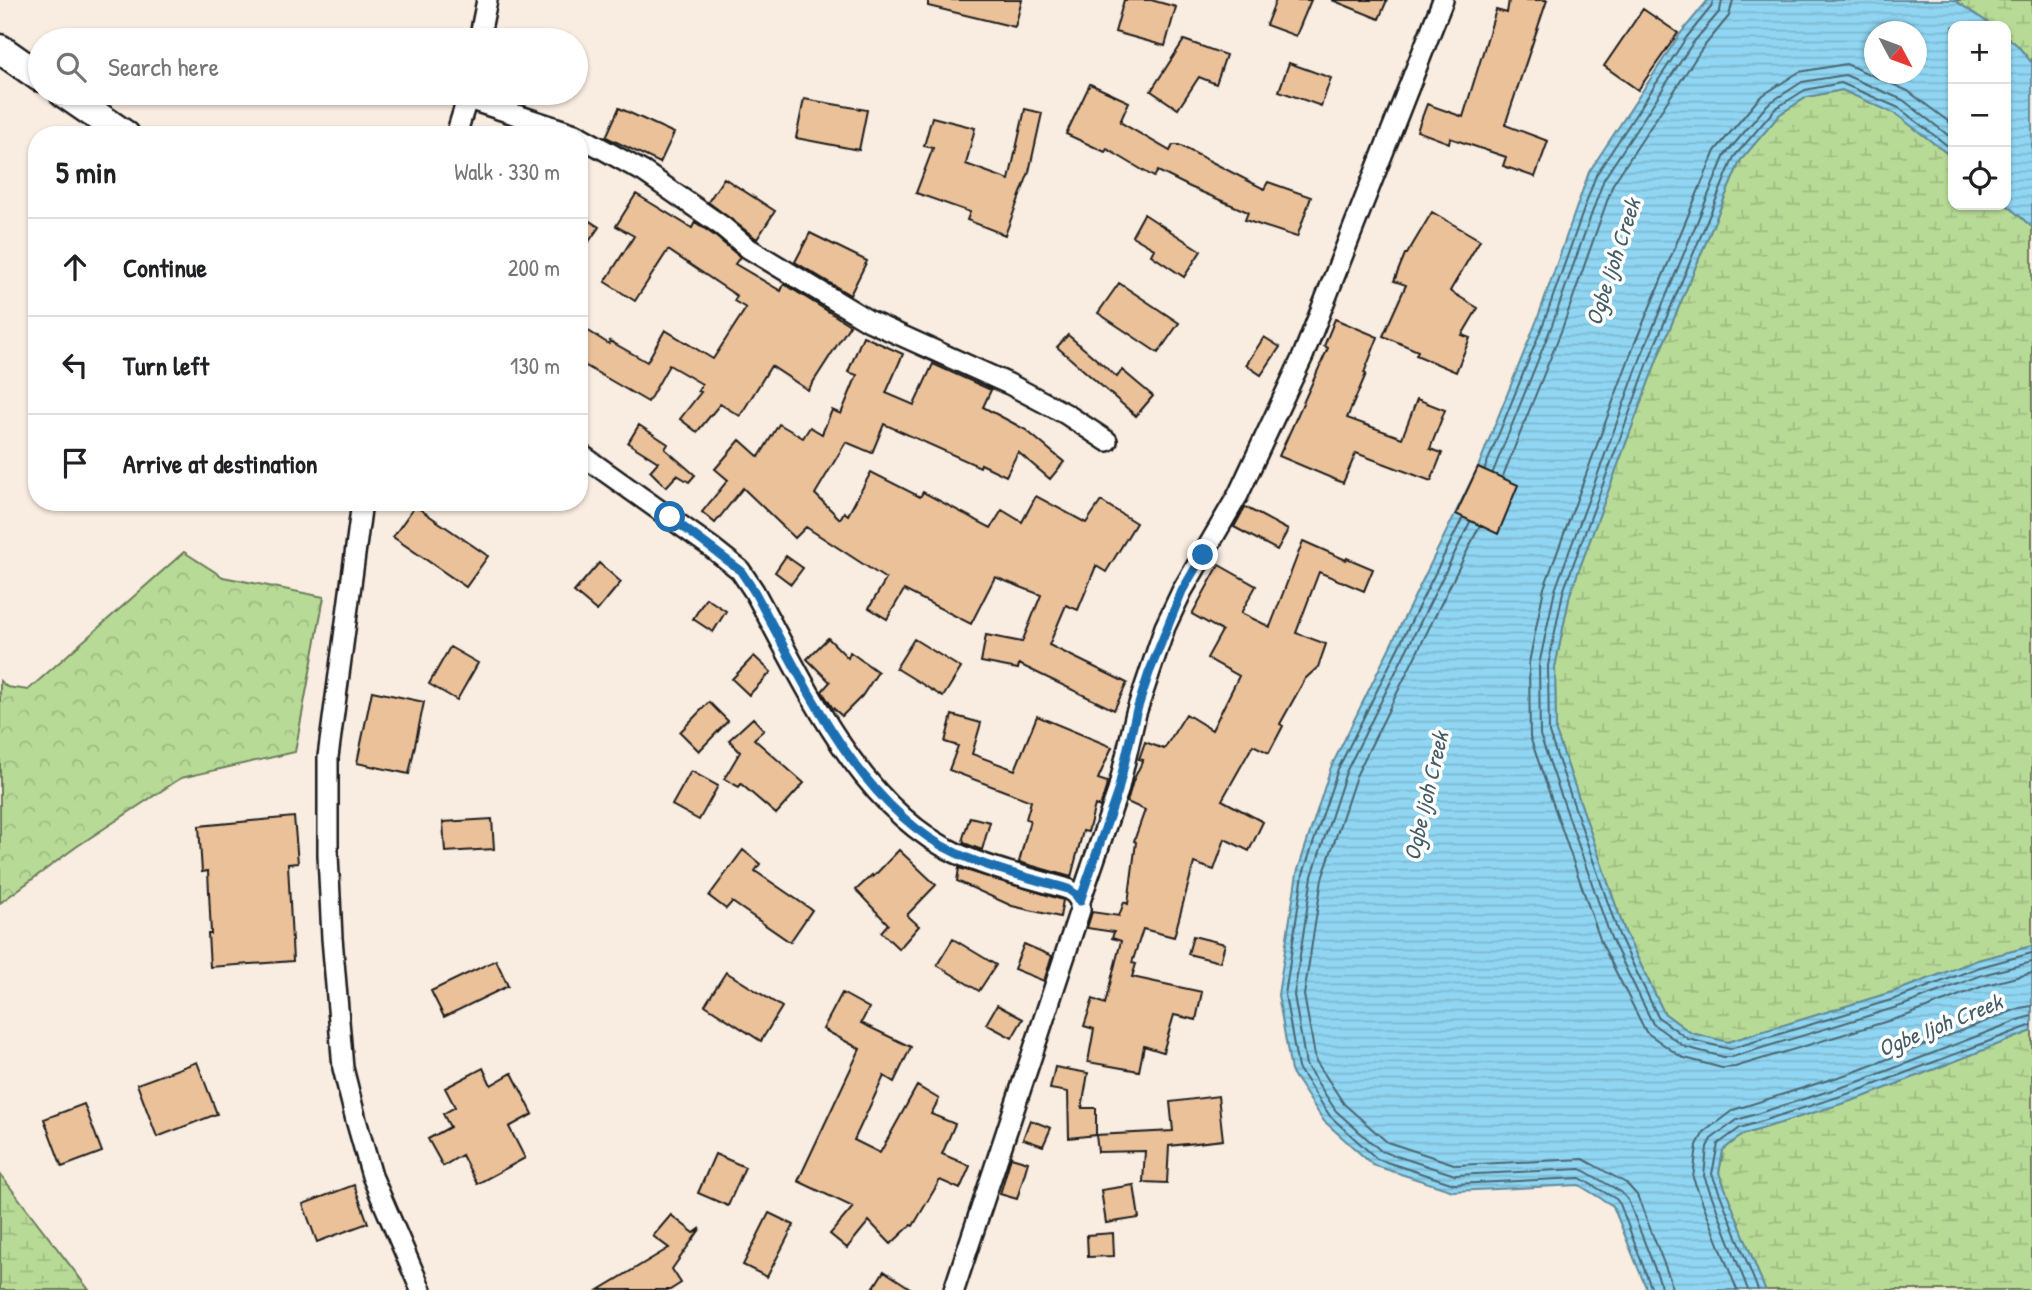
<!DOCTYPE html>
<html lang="en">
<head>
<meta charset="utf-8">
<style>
  :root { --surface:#fff; --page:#f6f6f6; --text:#202124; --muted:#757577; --line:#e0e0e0 }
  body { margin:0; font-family:"Patrick Hand",sans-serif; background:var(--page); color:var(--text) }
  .controls { position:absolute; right:21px; top:21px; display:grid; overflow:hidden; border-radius:14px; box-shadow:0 2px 5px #0004 }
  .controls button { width:63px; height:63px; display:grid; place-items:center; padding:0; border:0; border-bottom:2px solid var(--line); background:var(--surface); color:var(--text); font:35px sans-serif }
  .compass { position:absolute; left:1864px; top:21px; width:63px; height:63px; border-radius:50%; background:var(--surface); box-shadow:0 2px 5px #0004; rotate:131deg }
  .stop { position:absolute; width:21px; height:21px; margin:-16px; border:5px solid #1f6fb2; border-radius:50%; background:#fff }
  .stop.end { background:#1f6fb2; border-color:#fff; box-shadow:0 2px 7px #0008 }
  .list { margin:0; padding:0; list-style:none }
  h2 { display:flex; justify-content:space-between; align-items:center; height:91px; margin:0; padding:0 28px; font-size:30px }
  h2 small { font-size:23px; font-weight:400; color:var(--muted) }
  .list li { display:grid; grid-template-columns:46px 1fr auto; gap:21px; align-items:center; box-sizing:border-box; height:98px; padding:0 28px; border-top:2px solid var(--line) }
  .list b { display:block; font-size:26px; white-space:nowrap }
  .list em { font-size:23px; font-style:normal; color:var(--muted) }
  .icon { flex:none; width:38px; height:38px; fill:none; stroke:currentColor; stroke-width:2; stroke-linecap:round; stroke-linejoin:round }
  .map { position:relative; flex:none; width:2032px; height:1290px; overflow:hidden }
  .search { position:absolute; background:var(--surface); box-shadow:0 2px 5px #0004; left:28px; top:28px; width:560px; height:77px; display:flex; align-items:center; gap:18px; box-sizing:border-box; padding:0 24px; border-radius:38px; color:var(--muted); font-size:26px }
  .panel { position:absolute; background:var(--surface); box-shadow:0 2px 5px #0004; left:28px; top:126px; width:560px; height:385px; border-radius:28px }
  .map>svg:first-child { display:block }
  .forest { fill:url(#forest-crowns); stroke:#6a7c59; stroke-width:2 }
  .wetland { fill:url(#wetland-marsh); stroke:#6a7c59; stroke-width:2 }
  .water { fill:url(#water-rules); stroke:#628c9c; stroke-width:2; fill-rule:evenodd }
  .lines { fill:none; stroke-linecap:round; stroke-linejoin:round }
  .shore { stroke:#4a6672; stroke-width:2 }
  .building { fill:#ebc19a; stroke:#1c1c1c; stroke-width:2 }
  .street-casing { stroke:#1c1c1c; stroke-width:24 }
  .secondary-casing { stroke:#1c1c1c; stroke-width:33 }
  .street { stroke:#fff; stroke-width:19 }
  .secondary { stroke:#fff; stroke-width:28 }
  .route { stroke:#1f6fb2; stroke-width:9 }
  .labels { text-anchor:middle; stroke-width:7; stroke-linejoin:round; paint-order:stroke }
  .water-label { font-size:23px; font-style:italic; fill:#455d67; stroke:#fff }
</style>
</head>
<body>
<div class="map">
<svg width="2032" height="1290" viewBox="0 0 2032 1290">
  <defs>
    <pattern id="forest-crowns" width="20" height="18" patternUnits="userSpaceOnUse" patternTransform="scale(1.75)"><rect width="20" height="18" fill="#b7db96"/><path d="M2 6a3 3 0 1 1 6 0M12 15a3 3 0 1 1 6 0" fill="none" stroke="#9dbb81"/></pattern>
    <pattern id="wetland-marsh" width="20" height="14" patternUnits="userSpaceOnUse" patternTransform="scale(1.75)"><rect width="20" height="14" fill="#b7db96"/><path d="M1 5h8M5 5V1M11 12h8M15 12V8" fill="none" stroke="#9dbb81"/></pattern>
    <pattern id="water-rules" width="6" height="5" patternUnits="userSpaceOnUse" patternTransform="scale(1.75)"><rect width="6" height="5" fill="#90d6f2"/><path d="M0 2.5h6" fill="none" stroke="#7cb7cf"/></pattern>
  </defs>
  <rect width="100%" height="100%" fill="#f9ece1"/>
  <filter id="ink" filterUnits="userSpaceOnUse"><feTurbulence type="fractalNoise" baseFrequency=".0143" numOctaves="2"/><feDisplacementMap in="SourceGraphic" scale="14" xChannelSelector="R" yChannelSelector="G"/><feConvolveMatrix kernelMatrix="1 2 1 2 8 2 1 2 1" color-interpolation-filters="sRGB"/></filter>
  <g filter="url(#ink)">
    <path class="forest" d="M184 552 223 577 324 597 295 752 181 778 76 847 0 903V681L7 687 28 690Z"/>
    <path class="wetland" d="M1954 0H2032V63L2018 46 2006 36V26H1993Z
      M1842 90 1896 114 1953 158V205L2006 204 2032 227V946L1978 960 1899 990 1728 1042 1691 1033 1664 1013 1625 932 1556 732 1555 667 1570 594 1659 354 1740 161 1780 114 1807 97Z
      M2032 1031V1290H1765L1719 1173 1723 1150 1742 1135 1863 1097Z
      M0 1174 89 1290H0Z"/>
    <path class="water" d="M1708 0H1954L1993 26H1953V158L1896 114 1842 90 1807 97 1780 114 1740 161 1659 354 1570 594 1555 667 1556 732 1625 932 1664 1013 1691 1033 1728 1042 1899 990 1978 960 2032 946V1031L1863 1097 1742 1135 1723 1150 1719 1173 1765 1290H1647L1613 1206 1579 1185 1453 1191 1373 1165 1324 1121 1291 1071 1278 995 1297 873 1331 767 1478 467 1537 320 1589 172 1680 34ZM1874 32H1916V74H1874Z
      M2006 36 2018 46 2032 63V227L2006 204Z"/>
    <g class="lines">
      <path class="shore" d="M1953 125 1908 91 1846 64 1799 72 1760 97 1715 151 1634 345 1544 588 1529 663 1530 737 1601 942 1646 1032 1681 1057 1722 1068 1735 1067 1908 1015 1986 985 2032 973
        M1953 139 1903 100 1845 75 1802 82 1768 104 1725 155 1644 349 1555 590 1539 665 1540 735 1611 938 1653 1024 1685 1047 1724 1057H1732L1904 1005 1982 975 2032 962
        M1953 150 1899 108 1841 83 1805 90 1776 108 1734 157 1652 352 1563 592 1548 666 1549 733 1619 935 1658 1017 1688 1039 1730 1049 1901 997 1980 967 2032 953
        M1485 468 1544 322 1596 175 1686 38 1712 6 1713 0
        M1493 472 1552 325 1604 179 1692 44 1720 11 1722 0
        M1503 476 1562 329 1613 184 1701 50 1729 16 1733 0
        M1462 519 1338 769 1303 874 1285 995 1298 1068 1330 1116 1377 1159 1454 1184 1580 1178 1616 1199 1620 1204 1652 1290
        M1470 522 1346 772 1312 876 1294 995 1306 1065 1336 1111 1381 1151 1455 1175 1581 1169 1621 1192 1628 1200 1660 1282 1661 1290
        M1479 527 1356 776 1322 879 1304 995 1316 1061 1344 1104 1387 1142 1457 1165 1583 1159 1626 1183 1637 1195 1670 1279 1672 1290
        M1737 1290 1693 1178 1697 1145 1704 1132 1733 1110 1854 1072 2020 1008 2032 1006
        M1748 1290 1704 1176 1707 1147 1711 1139 1737 1120 1858 1082 2024 1018 2032 1016
        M1758 1290 1712 1174 1718 1144 1740 1128 1860 1090 2032 1025"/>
    </g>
    <path class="building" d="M928 0H1022L1015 27 928 6Z
      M1124 0H1151L1176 7 1165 46 1115 32Z
      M1276 0H1311L1296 36 1266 25Z
      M1332 0H1387L1379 19Z
      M1509 0H1547L1505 125 1548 141 1535 177 1503 166 1506 157 1450 138 1449 143 1417 131 1427 104 1463 117 1496 10 1507 13Z
      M1643 9 1678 33 1638 90 1604 66Z
      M1184 40 1226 55 1216 84 1199 77 1178 109 1151 91Z
      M1289 63 1331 78 1321 106 1279 91Z
      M1090 84 1129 102 1120 122 1170 151 1173 145H1179L1264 189 1268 182 1311 197 1297 237 1245 220 1248 212 1190 187 1158 171 1154 177 1107 149 1105 152 1066 134Z
      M804 99 867 110 859 150 796 138Z
      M619 108 674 133 660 163 606 137Z
      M1025 109 1042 113 1029 172 1005 235 967 220 970 212 916 193 933 148 924 146 932 117 975 128 966 164 1009 180Z
      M724 178 775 211 757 239 708 202Z
      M636 194 692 228 695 222 715 236 740 257 735 264 781 291 784 284 850 325 808 390 771 366 740 416 720 404 697 432 680 419 701 392 698 391 702 384 669 365 648 402 579 362V325L609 344 610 341 647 362 665 330 713 359 746 308 734 301 737 296 668 250 635 301 605 282 634 236 616 226Z
      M1432 212 1480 240 1450 291 1478 308 1462 335 1470 338 1456 372 1416 355 1418 351 1383 336 1406 285 1394 281 1405 254H1407Z
      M579 214 599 227 579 256Z
      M1144 214 1201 251 1184 277 1151 255 1154 249 1132 236Z
      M810 233 867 261 850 295 795 262Z
      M1119 283 1179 323 1158 353 1098 313Z
      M1335 319 1378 337 1364 373 1366 374 1347 418 1402 438 1417 399 1445 410 1430 449 1442 453 1431 481 1356 453 1343 483 1279 456 1328 348 1324 346Z
      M1068 335 1117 377 1122 370 1153 396 1136 416 1057 347Z
      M863 336 903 354 886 393 914 405 933 364 991 390 983 407 1026 430 1064 462 1050 479 1018 452 1006 476 981 464 980 467 884 424 872 453 846 442 815 494 840 519 844 512 848 515 871 472 920 497 923 492 991 528 1002 510 1022 522 1036 496 1086 523 1101 501 1136 523 1106 572 1096 566 1078 610 1066 605 1049 645 1127 683 1114 710 1019 664 1018 669 981 662 986 635 1022 642 1041 595 995 577 971 624 904 590 887 619 869 608 886 579 806 527 795 538 743 488 715 523 702 512 728 480 715 469 740 440 759 457 779 424 803 438 810 427 822 434 832 410 841 414 857 375 848 372Z
      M1264 337 1280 347 1261 375 1246 365Z
      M639 425 668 444 665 449 695 475 689 482 677 475 666 487 650 471 658 462 628 443Z
      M1478 467 1518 485 1498 534 1456 514Z
      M415 506 488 556 466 587 393 537Z
      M1245 507 1288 530 1277 550 1234 527Z
      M1303 541 1346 560 1347 558 1373 569 1364 591 1319 572 1296 633 1326 644 1318 667 1305 679 1280 724 1283 726 1269 753 1253 745 1222 800 1263 822 1249 851 1225 839 1214 870 1194 863 1174 937 1143 929 1132 963 1136 964 1132 977 1202 992 1196 1020 1174 1015 1163 1052 1144 1046 1139 1071 1088 1062 1094 1029 1084 1026 1093 999 1105 1004 1121 941 1112 938 1114 932 1087 928 1092 912 1119 916 1124 902 1128 904 1136 842 1134 841 1145 810 1127 802 1133 781 1143 760 1139 759 1145 742 1164 749 1186 714 1212 730 1239 676 1207 658 1222 631 1192 614 1219 565 1256 586 1241 613 1270 627Z
      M786 556 803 568 791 584 775 572Z
      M599 563 621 582 597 611 574 592Z
      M706 598 726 611 713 632 693 619Z
      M828 638 848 658 850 652 878 672 862 696 842 716 832 707 822 691 830 682 807 659Z
      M914 639 961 668 943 697 896 668Z
      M450 647 478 663 457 700 429 684Z
      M754 656 771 672 749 695 732 679Z
      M372 691 424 702 409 774 357 763Z
      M709 702 728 721 699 751 680 732Z
      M952 715 981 723 972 754 1015 770 1037 716 1112 747 1098 779 1107 782 1106 788 1100 807 1095 805 1088 832 1083 831 1071 877 1019 862 1030 820 1026 819 1031 801 949 770 958 746 945 742Z
      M753 718 764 730 754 739 804 783 776 814 741 784 739 787 724 779 740 752 729 740Z
      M691 771 718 786 699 820 672 805Z
      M294 817 298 863 288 864 293 961 210 967 208 934H211L208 871 202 872 199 826Z
      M970 817 990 822 982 850 964 843 963 838Z
      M492 819 494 849 445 852 443 822Z
      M743 850 760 864 755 871 812 910 790 942 732 902 726 909 709 896Z
      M899 850 936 885 907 915 919 926 899 949 881 932 888 924 856 890 872 875 873 877Z
      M959 868 1063 900 1060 917 1012 906 957 881Z
      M1193 936 1225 944 1220 962 1188 954Z
      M953 939 996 965 979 991 937 965Z
      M1024 944 1052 956 1044 981 1014 969Z
      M496 960 508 986 444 1017 431 991Z
      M726 972 782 1007 761 1041 705 1005Z
      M842 993 869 1008 861 1023 911 1047 894 1082 884 1076 854 1140 880 1153 917 1086 939 1099 931 1114 955 1124 942 1154 970 1166 960 1189 940 1180 913 1226 911 1225 891 1244 869 1221 847 1248 830 1234 853 1207 798 1181 860 1049 823 1029Z
      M997 1005 1023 1019 1012 1038 986 1024Z
      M197 1062 217 1114 157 1137 137 1084Z
      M1055 1067 1088 1073 1082 1108H1096V1135L1069 1138 1068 1092 1050 1089Z
      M483 1068 491 1085 512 1073 533 1114 509 1127 525 1158 477 1184 462 1155 443 1166 428 1139 450 1127 443 1114 455 1107 445 1088Z
      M1218 1096 1223 1140 1169 1146 1167 1183 1143 1182 1145 1151 1098 1152 1096 1135 1173 1131 1170 1102Z
      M84 1104 102 1152 62 1167 44 1119Z
      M1030 1120 1051 1128 1043 1146 1023 1139Z
      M715 1154 745 1167 728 1206 698 1193Z
      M1011 1157 1028 1162 1017 1199 1000 1194Z
      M354 1185 368 1223 317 1242 303 1204Z
      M1134 1185 1139 1218 1106 1223 1101 1190Z
      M769 1213 794 1225 767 1277 743 1265Z
      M671 1215 694 1233 701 1228 672 1269 681 1283 670 1290H599L669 1248 653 1236Z
      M1113 1233 1114 1256 1088 1257 1087 1235Z
      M884 1271 913 1290H872Z"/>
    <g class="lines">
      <g class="street-casing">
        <path id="street" d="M479 40 487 0
          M468 99 578 135
          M456 135 469 93
          M579 136 644 172 722 226 748 248 869 321 1009 384 1066 414 1107 441
          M579 453 711 547 740 570 754 591C803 680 859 808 956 853 991 869 1031 878 1068 889L1075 894 1080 901
          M362 502 328 757V855L332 938 343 1068 356 1120 372 1176 421 1290
          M954 1290 1080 910V901L1118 791 1136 713 1165 627 1182 591 1238 495 1303 356 1443 0"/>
      </g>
      <g class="secondary-casing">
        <path id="secondary" d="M0 49 40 77
          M64 93 125 135"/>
      </g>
      <use href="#street" class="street"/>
      <use href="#secondary" class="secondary"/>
    </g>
  </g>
  <g class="lines" filter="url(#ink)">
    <path class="route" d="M670 517 740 570 754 591C803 680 859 808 956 853 991 869 1031 878 1068 889L1075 894 1080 901 1118 791 1136 713 1149 673 1182 591 1203 555"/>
  </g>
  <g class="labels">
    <g class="water-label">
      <text transform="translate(1613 262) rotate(-72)" y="8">Ogbe Ijoh Creek</text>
      <text transform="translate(1426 796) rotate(-77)" y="8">Ogbe Ijoh Creek</text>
      <text transform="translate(1940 1025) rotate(-22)" y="8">Ogbe Ijoh Creek</text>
    </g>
  </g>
</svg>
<div class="controls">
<button>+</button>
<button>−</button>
<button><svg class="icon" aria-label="locate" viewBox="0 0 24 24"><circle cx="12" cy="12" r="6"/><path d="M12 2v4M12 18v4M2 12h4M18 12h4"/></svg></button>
</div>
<svg class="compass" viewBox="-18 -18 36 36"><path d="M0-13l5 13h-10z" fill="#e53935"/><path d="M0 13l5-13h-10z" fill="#757577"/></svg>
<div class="stop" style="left:670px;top:517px"></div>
<div class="stop end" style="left:1203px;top:555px"></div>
<div class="search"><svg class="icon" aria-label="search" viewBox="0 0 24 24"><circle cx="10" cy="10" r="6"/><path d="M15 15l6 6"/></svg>Search here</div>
<section class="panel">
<h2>5 min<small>Walk · 330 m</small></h2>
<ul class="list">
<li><svg class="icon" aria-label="ahead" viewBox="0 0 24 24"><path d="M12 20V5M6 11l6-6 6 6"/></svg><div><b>Continue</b></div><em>200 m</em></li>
<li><svg class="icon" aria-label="left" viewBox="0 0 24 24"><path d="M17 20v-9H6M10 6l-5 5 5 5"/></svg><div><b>Turn left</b></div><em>130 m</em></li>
<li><svg class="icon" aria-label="arrive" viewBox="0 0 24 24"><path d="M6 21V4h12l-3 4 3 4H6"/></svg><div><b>Arrive at destination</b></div></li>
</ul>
</section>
</div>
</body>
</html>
